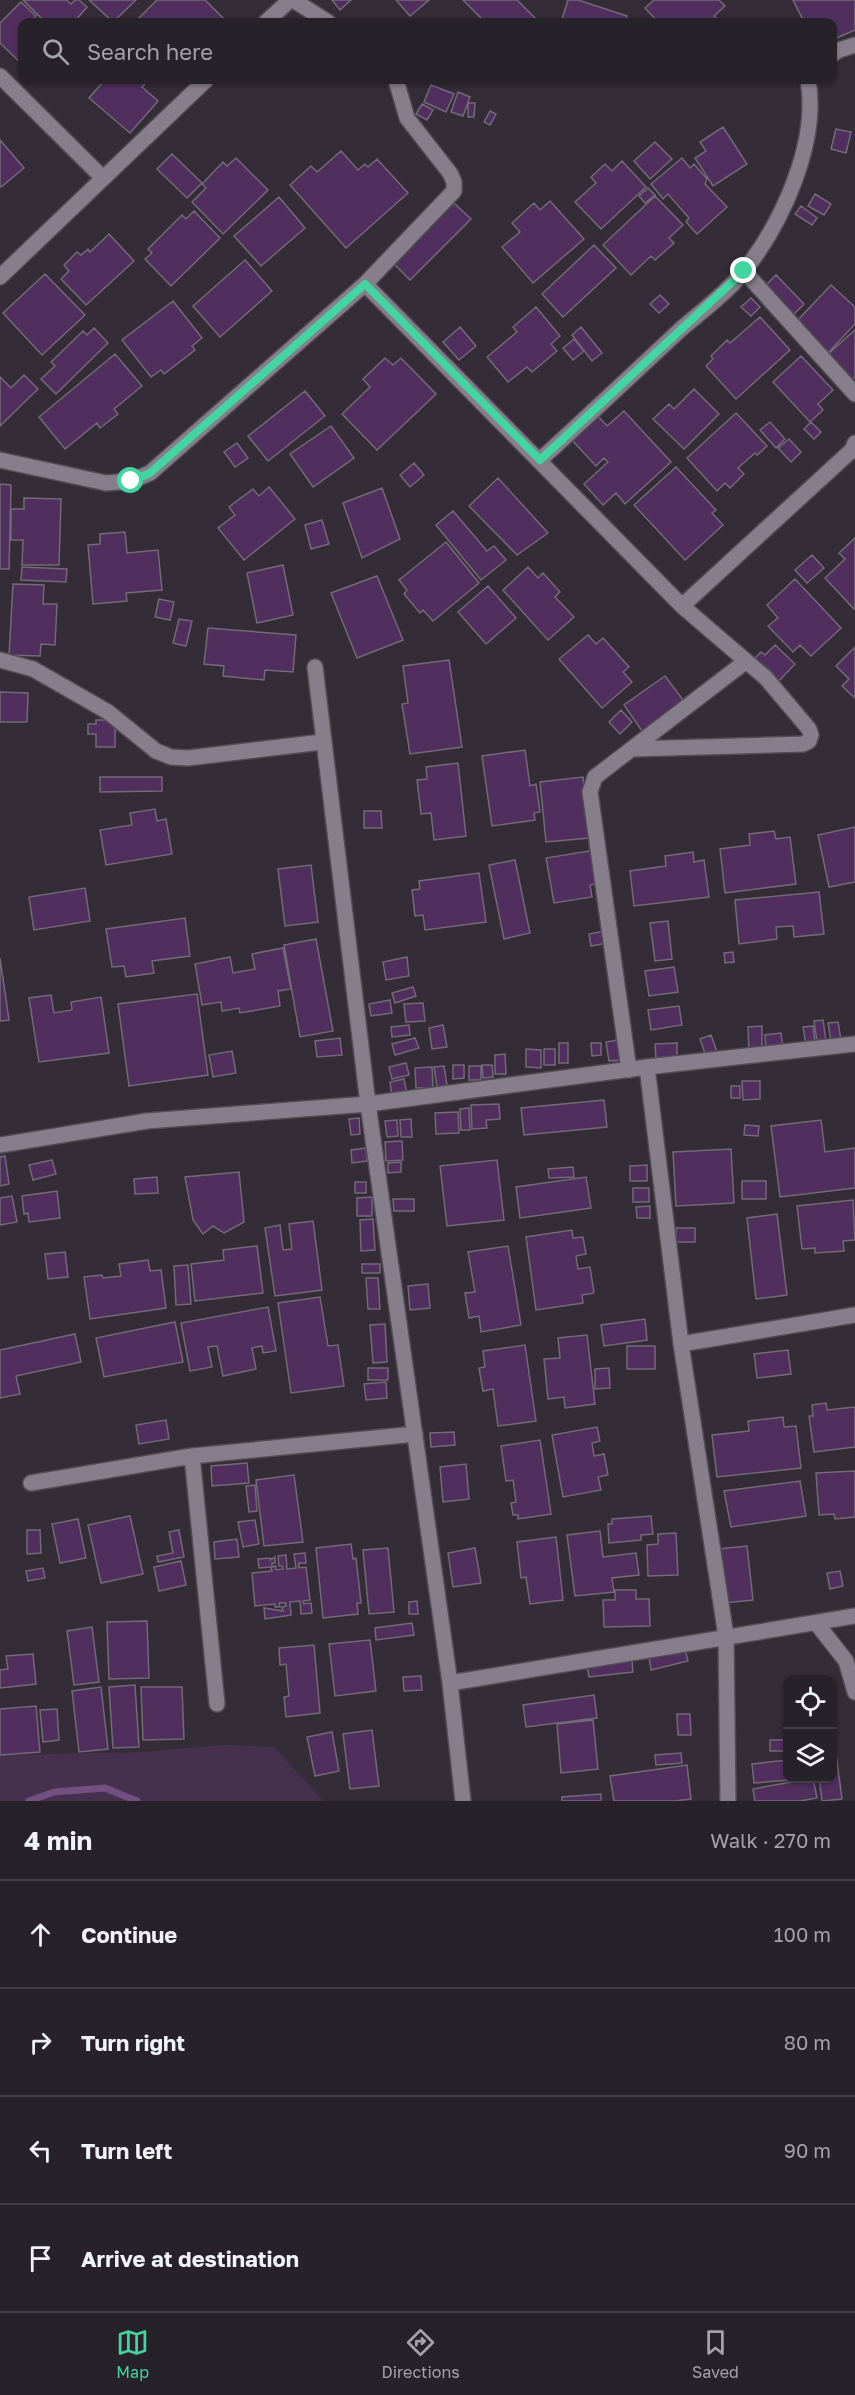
<!DOCTYPE html>
<html lang="en">
<head>
<meta charset="utf-8">
<style>
  :root { --surface:#272129; --page:#2f2931; --text:#f1f3f6; --muted:#a4a3a8; --line:#433e46; --accent:#42d4a1 }
  body { margin:0; font-family:"Golos Text",sans-serif; background:var(--page); color:var(--text) }
  .controls { position:absolute; right:18px; bottom:18px; display:grid; overflow:hidden; border-radius:12px; box-shadow:0 2px 4px #0004 }
  .controls button { width:54px; height:54px; display:grid; place-items:center; padding:0; border:0; border-bottom:2px solid var(--line); background:var(--surface); color:var(--text); font:30px sans-serif }
  .stop { position:absolute; width:18px; height:18px; margin:-14px; border:4px solid #42d4a1; border-radius:50%; background:#fff }
  .stop.end { background:#42d4a1; border-color:#fff; box-shadow:0 2px 6px #0008 }
  .list { margin:0; padding:0; list-style:none }
  h2 { display:flex; justify-content:space-between; align-items:center; height:78px; margin:0; padding:0 24px; font-size:26px }
  h2 small { font-size:20px; font-weight:400; color:var(--muted) }
  .list li { display:grid; grid-template-columns:39px 1fr auto; gap:18px; align-items:center; box-sizing:border-box; height:108px; padding:0 24px; border-top:2px solid var(--line) }
  .list b { display:block; font-size:22px; white-space:nowrap }
  .list em { font-size:20px; font-style:normal; color:var(--muted) }
  .icon { flex:none; width:33px; height:33px; fill:none; stroke:currentColor; stroke-width:2; stroke-linecap:round; stroke-linejoin:round }
  .map { position:relative; flex:none; width:855px; height:1801px; overflow:hidden }
  .search { position:absolute; background:var(--surface); box-shadow:0 2px 4px #0004; left:18px; right:18px; top:18px; height:66px; display:flex; align-items:center; gap:15px; box-sizing:border-box; padding:0 21px; border-radius:12px; color:var(--muted); font-size:22px }
  .sheet { height:510px; background:var(--surface) }
  nav { display:flex; justify-content:space-around; align-items:center; box-sizing:border-box; height:84px; border-top:2px solid var(--line); background:var(--surface); font-size:16px; color:var(--muted) }
  nav a { display:grid; justify-items:center; gap:3px }
  nav .on { color:var(--accent) }
  .map>svg:first-child { display:block }
  .green { fill:#45314e }
  .lines { fill:none; stroke-linecap:round; stroke-linejoin:round }
  .stream { stroke:#725081; stroke-width:7 }
  .building { fill:#502f5e; stroke:#726a76; stroke-width:1.5 }
  .street-casing { stroke:#514b54; stroke-width:18 }
  .street { stroke:#877e8b; stroke-width:15 }
  .route { stroke:#42d4a1; stroke-width:8 }
</style>
</head>
<body>
<div class="map">
<svg width="855" height="1801" viewBox="0 0 855 1801">
  <rect width="100%" height="100%" fill="#342c37"/>
  <path class="green" d="M225 1745 274 1747 324 1801H0V1755L141 1752Z"/>
  <g class="lines">
    <path class="stream" d="M29 1801 54 1792 105 1788 137 1801"/>
  </g>
  <path class="building" d="M23 0H66L71 4 75 0H79L87 7 74 22H40L43 20Z
    M89 0H136L113 22Z
    M157 0H205L224 19 220 22H135Z
    M332 0H351L340 10Z
    M396 0H429L410 16Z
    M463 0H517L539 22H485Z
    M568 0H578L627 16 625 22H561Z
    M654 0H719L725 6 714 16 720 22H658L645 8Z
    M793 0H855V30L832 40V22H804Z
    M21 2 36 16 30 22H22V64L0 43V23Z
    M98 80H149L142 87 158 101 130 133 89 98 102 83Z
    M431 85 454 94 446 112 424 102Z
    M458 92 470 97 463 116 451 112Z
    M468 103H475L474 117H468Z
    M422 104 433 110 427 120 416 114Z
    M490 111 496 114 490 125 484 122Z
    M723 127 747 164 713 186 695 158 706 151 700 142Z
    M836 129 851 132 846 153 831 149Z
    M0 140 24 168 1 187 0 186Z
    M655 142 672 159 650 179 634 161Z
    M341 151 358 170 365 164 368 167 377 159 408 193 346 248 290 185 311 166 317 172Z
    M172 154 202 183 187 198 157 169Z
    M236 158 268 190 223 234 192 202 206 188 202 184 223 162 227 166Z
    M682 158 690 168 694 164 707 179 705 184 727 207 697 234 686 222 689 218 668 194 663 199 651 184Z
    M622 161 646 187 601 229 575 202 596 183 591 177 605 164 612 171Z
    M648 188 655 195 645 203 639 196Z
    M815 194 831 204 824 215 808 206Z
    M655 196 683 225 669 238 674 243 655 260 651 256 631 275 603 245Z
    M279 197 305 228 261 266 234 236Z
    M550 201 584 239 533 283 502 247 520 232 512 223 534 203 540 210Z
    M454 203 471 219 410 280 393 263Z
    M801 206 817 218 812 225 795 214Z
    M194 211 220 238 171 286 145 259 152 253 148 249 182 215 186 219Z
    M109 234 134 261 86 305 61 279 69 271 64 265 77 252 81 255 88 249 90 252Z
    M594 245 616 268 563 317 542 294Z
    M245 260 272 291 220 337 193 306Z
    M45 274 85 315 42 355 3 313Z
    M776 275 804 304 793 315 764 287Z
    M831 285 855 307V324L829 352 796 322Z
    M660 295 669 304 659 313 650 304Z
    M751 298 760 307 751 316 741 307Z
    M173 301 202 338 192 346 195 350 164 374 161 370 151 377 122 340Z
    M536 307 560 336 551 344 557 351 532 372 527 367 508 382 487 357 517 332 513 327Z
    M760 317 790 350 736 399 706 366 713 359 711 356 727 340 730 343Z
    M460 327 476 346 459 360 443 342Z
    M581 327 602 353 592 361 572 335Z
    M94 328 108 343 56 394 41 379 55 366 51 362 83 331 87 335Z
    M855 330V377L852 380 828 354Z
    M574 339 584 351 573 360 563 348Z
    M115 354 142 386 114 409 118 414 100 428 97 423 65 449 39 417Z
    M801 356 833 390 818 404 823 410 810 422 773 382Z
    M385 358 393 365 401 358 436 394 377 450 342 414 370 387 363 379Z
    M24 375 38 389 0 426V377L11 388Z
    M694 389 719 414 684 449 653 419 669 404 674 409Z
    M305 391 325 416 268 461 248 436Z
    M624 411 671 462 625 504 616 493 603 505 584 484 608 462 604 458 596 466 571 439 597 415 607 426Z
    M736 413 767 446 757 455 755 453 738 468 744 474 730 488 725 483 717 491 687 458Z
    M770 422 785 439 776 448 760 430Z
    M811 422 821 432 814 439 804 429Z
    M331 426 354 458 313 487 290 454Z
    M789 439 801 452 791 462 778 448Z
    M237 443 248 458 235 467 224 452Z
    M414 463 424 475 410 487 400 475Z
    M676 467 716 510 712 513 723 525 685 560 634 505Z
    M498 478 548 533 517 555 469 506Z
    M0 484 11 485 9 569H0Z
    M269 487 295 519 244 560 218 528 235 515 229 507 253 489 259 496Z
    M382 488 400 539 362 558 343 503Z
    M24 498 61 499 59 565H22L23 540H11V509H24Z
    M453 511 487 551 494 546 506 560 481 580 436 525Z
    M322 520 329 544 311 549 305 525Z
    M125 532 127 553 158 550 162 590 126 593 127 601 93 604 88 545 100 544V534Z
    M855 538V609H854L825 578 845 559 839 553Z
    M446 542 479 583 433 621 423 610 420 613 404 594 407 590 399 580Z
    M812 555 824 568 807 583 795 570Z
    M283 565 293 615 257 623 247 573Z
    M22 567 67 569 66 582 21 580Z
    M528 567 538 578 543 573 560 592 555 597 574 617 548 640 503 590Z
    M377 576 403 640 357 658 331 593Z
    M795 579 841 628 811 656 800 645 793 652 768 626 778 618 767 605Z
    M13 584 44 585 43 604H57L55 645 41 644 40 656 9 655Z
    M488 586 516 618 486 644 458 612Z
    M159 599 174 602 170 620 155 617Z
    M179 619 192 621 186 646 173 643Z
    M208 628 296 635 293 672 265 670 264 680 223 676 224 666 204 664Z
    M588 635 596 644 603 638 629 667 623 672 632 682 602 708 559 659Z
    M775 645 795 664 777 683 753 660 761 652 765 655Z
    M855 647V698L842 686 849 679 836 666Z
    M449 660 462 747 410 754 402 704 408 703 403 666Z
    M665 676 684 701 642 731 624 705Z
    M0 692 28 693 27 722H0Z
    M621 710 632 722 620 734 609 722Z
    M96 720H115V747H96V734H88V724H96Z
    M525 750 530 786 536 784 540 812 534 813 535 820 492 826 482 756Z
    M458 763 466 836 434 840 431 813 421 814 417 780 427 779 426 767Z
    M100 777H162V791L100 792Z
    M583 777 589 838 546 842 540 782Z
    M155 809 157 821 166 819 172 854 106 865 100 830 132 825 130 813Z
    M364 811H381L382 828H364Z
    M855 827V882L829 887 818 835Z
    M774 831 776 839 790 837 796 884 725 893 720 849 750 845 749 834Z
    M595 850 601 883 590 885 592 897 554 903 546 858Z
    M693 852 694 862 704 860 709 897 634 906 630 871 666 866 665 856Z
    M515 860 530 933 504 939 489 865Z
    M311 865 318 922 285 926 278 869Z
    M479 873 486 922 425 930 423 915 415 916 412 890 420 889 419 881Z
    M85 888 90 921 34 930 29 897Z
    M819 892 824 934 794 937 793 926 776 927 777 939 739 944 735 900Z
    M185 918 190 956 152 961 154 973 126 977 124 966 112 967 106 929Z
    M668 921 672 959 655 961 650 923Z
    M605 931 607 943 591 946 589 934Z
    M316 939 333 1031 300 1037 284 945Z
    M283 948 291 989 278 991 280 1006 240 1013 239 1008 222 1011 221 1002 202 1005 195 964 230 957 233 973 255 969 252 954Z
    M733 952 734 962 725 963 724 953Z
    M407 957 409 976 386 980 383 962Z
    M0 958 9 1020 0 1021Z
    M674 967 678 992 649 996 645 971Z
    M413 987 416 996 395 1003 392 993Z
    M197 994 208 1075 129 1086 118 1004Z
    M51 995 54 1013 72 1010 71 1002 101 997 109 1053 39 1062 29 998Z
    M390 1000 392 1013 371 1016 369 1004Z
    M423 1003 425 1021 406 1022 404 1004Z
    M679 1006 682 1025 651 1030 648 1010Z
    M823 1020 826 1041 817 1042 814 1021Z
    M838 1022 841 1040 831 1041 828 1023Z
    M409 1025 410 1035 392 1037 391 1027Z
    M443 1025 447 1047 432 1049 429 1028Z
    M762 1026V1051H749L748 1027Z
    M813 1026 815 1043 806 1045 803 1027Z
    M781 1033 783 1049 766 1050 765 1035Z
    M711 1035 717 1052 706 1056 700 1039Z
    M340 1038 342 1055 317 1057 315 1041Z
    M415 1038 419 1048 395 1055 392 1044Z
    M617 1040 621 1060 609 1061 606 1042Z
    M559 1043H568V1063H559Z
    M591 1043H601V1055L592 1056Z
    M677 1043V1059L656 1060 655 1044Z
    M526 1049 541 1050V1068L526 1067Z
    M544 1049H555V1065H544Z
    M232 1051 236 1073 213 1077 209 1055Z
    M505 1054 506 1074H495V1055Z
    M406 1063 409 1075 392 1079 389 1067Z
    M453 1065H464V1078L453 1079Z
    M482 1065H492L493 1077 483 1078Z
    M444 1066 447 1085 437 1087 434 1067Z
    M469 1066H481V1080H469Z
    M432 1067 433 1088H416L415 1068Z
    M404 1079 407 1095 392 1097 390 1082Z
    M742 1081H760V1099L743 1100Z
    M731 1086H740V1098H731Z
    M604 1100 607 1127 524 1135 521 1108Z
    M499 1104 500 1119 486 1120 487 1128 472 1129 471 1105Z
    M469 1108 470 1130H461L460 1109Z
    M458 1112 459 1133 436 1134 435 1113Z
    M359 1118 360 1134 351 1135 349 1119Z
    M411 1119 412 1137H401L400 1120Z
    M397 1120 398 1136 387 1137 385 1121Z
    M821 1120 825 1152 855 1148V1188L780 1197 771 1126Z
    M745 1125 759 1126 758 1136 744 1135Z
    M402 1141 403 1160 386 1161 385 1142Z
    M366 1148 367 1161 352 1163 351 1150Z
    M731 1149 734 1203 676 1206 673 1152Z
    M5 1156 9 1184 0 1186V1157Z
    M52 1160 56 1174 33 1180 29 1165Z
    M497 1160 504 1220 447 1226 440 1166Z
    M401 1162V1172L388 1173V1163Z
    M647 1165V1181H630V1166Z
    M573 1167 574 1177 549 1178 548 1169Z
    M239 1172 244 1222 224 1233 213 1226 203 1234 193 1220 185 1177Z
    M157 1177 158 1193 135 1194 134 1179Z
    M586 1177 591 1208 520 1218 516 1187Z
    M742 1181H766V1199H742Z
    M355 1182H366V1193H355Z
    M633 1188H649V1202H633Z
    M57 1191 60 1218 29 1222 28 1213 24 1214 22 1196Z
    M12 1196 17 1222 0 1225V1198Z
    M372 1197V1216H357V1198Z
    M393 1199H414V1211H394Z
    M853 1200 855 1240 843 1241 844 1251 815 1253V1248L802 1249 797 1206Z
    M650 1206V1218H637L636 1207Z
    M777 1214 787 1295 756 1299 747 1218Z
    M373 1219 375 1250 361 1251 360 1220Z
    M313 1221 322 1290 275 1296 265 1228 280 1225 283 1250 292 1249 289 1224Z
    M676 1228H695V1242H676Z
    M572 1230 573 1238 583 1237 586 1254 576 1256 578 1269 590 1267 594 1293 582 1295 583 1303 536 1310 526 1237Z
    M257 1246 263 1293 195 1301 191 1264 224 1260 223 1250Z
    M508 1246 521 1325 481 1332 479 1316 469 1318 465 1293 475 1292 468 1252Z
    M65 1252 68 1277 48 1279 45 1254Z
    M148 1260 150 1271 161 1270 166 1308 90 1319 84 1277 102 1275 103 1278 121 1276 119 1264Z
    M362 1264H380V1273H362Z
    M188 1265 191 1304 176 1305 174 1266Z
    M366 1278H378L380 1309H368Z
    M428 1284 430 1308 410 1310 408 1286Z
    M320 1297 328 1346 338 1345 344 1386 291 1393 278 1303Z
    M268 1307 276 1351 263 1353 262 1346 252 1348 256 1369 223 1376 217 1346 208 1347 212 1367 190 1371 181 1323Z
    M645 1319 647 1340 604 1346 601 1325Z
    M175 1322 183 1362 104 1377 96 1338Z
    M385 1324 387 1362 373 1363 370 1325Z
    M75 1334 81 1362 16 1376 20 1394 0 1398V1350Z
    M587 1335 595 1404 565 1408 564 1397 548 1399 544 1359 560 1358 558 1338Z
    M525 1345 536 1421 498 1426 493 1389 483 1391 479 1368 485 1367 483 1351Z
    M627 1346H655V1369H627Z
    M788 1350 791 1374 757 1378 754 1354Z
    M368 1368H388V1380H368Z
    M609 1368 610 1388 595 1389V1369Z
    M386 1382 387 1398 366 1400 364 1384Z
    M826 1403 827 1410 855 1407V1447L814 1452 809 1416H813L812 1405Z
    M783 1417 784 1427 796 1426 801 1468 717 1477 712 1435 749 1431 748 1421Z
    M166 1420 169 1439 139 1444 136 1425Z
    M597 1427 600 1441 592 1443 594 1456 604 1454 608 1475 598 1477 601 1490 563 1497 552 1435Z
    M454 1432 455 1445 431 1447 430 1433Z
    M540 1440 551 1514 518 1519V1515H513L511 1503 516 1502 513 1480 506 1481 501 1446Z
    M247 1463 249 1483 212 1486 211 1466Z
    M466 1464 469 1499 443 1502 440 1467Z
    M855 1471V1517L835 1519 834 1514 819 1515 816 1473Z
    M294 1475 303 1542 264 1546 256 1480Z
    M800 1481 806 1516 731 1527 724 1491Z
    M255 1485 257 1511 249 1512 246 1486Z
    M130 1516 143 1574 101 1583 88 1525Z
    M651 1516 653 1534 641 1535V1540L609 1543 608 1524H612V1519Z
    M78 1519 86 1558 60 1563 52 1524Z
    M255 1520 259 1544 243 1547 238 1522Z
    M27 1530H40L41 1553 27 1554Z
    M179 1530 184 1557 158 1562 157 1556 173 1553 169 1532Z
    M600 1531 603 1557 636 1553 639 1575 612 1578 614 1592 575 1596 567 1535Z
    M676 1533 678 1575 648 1576 647 1545 658 1544V1534Z
    M556 1537 563 1600 530 1604 526 1577 521 1578 517 1542Z
    M237 1539 239 1557 215 1559 214 1542Z
    M351 1544 353 1559 356 1558 361 1603H357L358 1614 323 1618 316 1548Z
    M747 1546 753 1600 724 1603 718 1549Z
    M388 1548 394 1612 369 1614 363 1550Z
    M475 1548 481 1583 453 1587 448 1553Z
    M305 1553 306 1563H299V1568L306 1567 310 1600 303 1601 304 1604 311 1603 312 1613 301 1614 300 1601 290 1602 291 1615 265 1619 264 1608 283 1611 282 1607 286 1606V1603H279L280 1607H275V1604L255 1606 252 1573 272 1571 271 1567 259 1568 258 1559 270 1558V1560L275 1557V1563H272V1567L276 1566V1570L283 1569 282 1566H279L278 1556 286 1555 287 1569 296 1568 294 1554Z
    M181 1561 186 1585 159 1591 154 1567Z
    M43 1568 45 1578 28 1581 26 1571Z
    M840 1571 843 1586 830 1589 827 1573Z
    M615 1590H636V1599H649L650 1626 604 1627 603 1600H615Z
    M417 1601 418 1614H409V1602Z
    M147 1621 149 1678 109 1679 107 1622Z
    M412 1623 414 1635 376 1640 375 1628Z
    M92 1627 99 1682 74 1685 67 1631Z
    M370 1640 376 1691 335 1696 329 1644Z
    M314 1645 320 1713 286 1717 284 1697 289 1696 286 1664 280 1665 279 1648Z
    M685 1649 688 1661 651 1670 649 1657Z
    M33 1654 36 1684 0 1688V1670L8 1669 6 1656Z
    M632 1661 633 1672 589 1677 587 1666Z
    M421 1676 422 1690 404 1691 403 1677Z
    M135 1685 139 1747 113 1748 109 1687Z
    M101 1687 108 1749 79 1752 72 1691Z
    M141 1687H182L184 1739 143 1740Z
    M594 1695 597 1718 526 1727 523 1705Z
    M36 1706 40 1752 0 1755V1709Z
    M57 1709 59 1740 43 1742 40 1710Z
    M677 1714H690L691 1735H678Z
    M593 1720 598 1769 561 1773 557 1724Z
    M372 1730 379 1786 350 1789 343 1734Z
    M332 1732 339 1771 315 1776 307 1737Z
    M834 1738 842 1799 822 1801 819 1778H832Z
    M770 1740H785V1751H770Z
    M681 1753 682 1763 656 1765 655 1755Z
    M787 1760 788 1778 789 1780 754 1783 752 1764Z
    M687 1765 691 1799 674 1801H614L610 1776Z
    M813 1778 817 1798 800 1801H755L753 1789Z
    M601 1794V1801H562V1797Z"/>
  <g class="lines">
    <g class="street-casing">
      <path id="street" d="M293 0 328 22
        M266 22 290 0
        M832 55 839 50 855 45
        M0 76 103 178
        M744 271 855 394
        M0 277 206 80
        M365 284 682 606 766 678 809 729 811 735 809 741 803 744 632 749
        M0 460 106 483 131 481 150 473 365 284 454 191V182L450 173 407 118 396 80
        M540 460C587 417 634 373 681 329 701 312 730 290 745 270 783 221 819 142 808 80
        M682 606 852 450 855 443
        M0 660 33 669 108 712 156 751 171 757 188 758 322 742
        M315 667 368 1104 450 1683 463 1801
        M647 1067 681 1344 726 1636 728 1801
        M629 1070 590 792 595 777 745 662
        M0 1145 147 1121 368 1104 647 1067 855 1044
        M681 1344 855 1315
        M192 1456 217 1704
        M31 1483 192 1456 415 1434
        M817 1624 846 1661 855 1692
        M450 1683 855 1616"/>
    </g>
    <use href="#street" class="street"/>
  </g>
  <g class="lines">
    <path class="route" d="M131 481 150 473 365 284 540 460 744 271"/>
  </g>
</svg>
<div class="controls">
<button><svg class="icon" aria-label="locate" viewBox="0 0 24 24"><circle cx="12" cy="12" r="6"/><path d="M12 2v4M12 18v4M2 12h4M18 12h4"/></svg></button>
<button><svg class="icon" aria-label="layers" viewBox="0 0 24 24"><path d="M12 4l9 5-9 5-9-5zM3 14l9 5 9-5"/></svg></button>
</div>
<div class="stop" style="left:131px;top:481px"></div>
<div class="stop end" style="left:744px;top:271px"></div>
<div class="search"><svg class="icon" aria-label="search" viewBox="0 0 24 24"><circle cx="10" cy="10" r="6"/><path d="M15 15l6 6"/></svg>Search here</div>
</div>
<section class="sheet">
<h2>4 min<small>Walk · 270 m</small></h2>
<ul class="list">
<li><svg class="icon" aria-label="ahead" viewBox="0 0 24 24"><path d="M12 20V5M6 11l6-6 6 6"/></svg><div><b>Continue</b></div><em>100 m</em></li>
<li><svg class="icon" aria-label="right" viewBox="0 0 24 24"><path d="M7 20v-9h11M14 6l5 5-5 5"/></svg><div><b>Turn right</b></div><em>80 m</em></li>
<li><svg class="icon" aria-label="left" viewBox="0 0 24 24"><path d="M17 20v-9H6M10 6l-5 5 5 5"/></svg><div><b>Turn left</b></div><em>90 m</em></li>
<li><svg class="icon" aria-label="arrive" viewBox="0 0 24 24"><path d="M6 21V4h12l-3 4 3 4H6"/></svg><div><b>Arrive at destination</b></div></li>
</ul>
</section>
<nav>
<a class="on"><svg class="icon" aria-label="map" viewBox="0 0 24 24"><path d="M3 6l6-2 6 2 6-2v14l-6 2-6-2-6 2zM9 4v14M15 6v14"/></svg>Map</a>
<a><svg class="icon" aria-label="directions" viewBox="0 0 24 24"><path d="M12 3l9 9-9 9-9-9zM9 14v-3h6M13 9l2 2-2 2"/></svg>Directions</a>
<a><svg class="icon" aria-label="saved" viewBox="0 0 24 24"><path d="M7 4h10v16l-5-4-5 4z"/></svg>Saved</a>
</nav>
</body>
</html>
